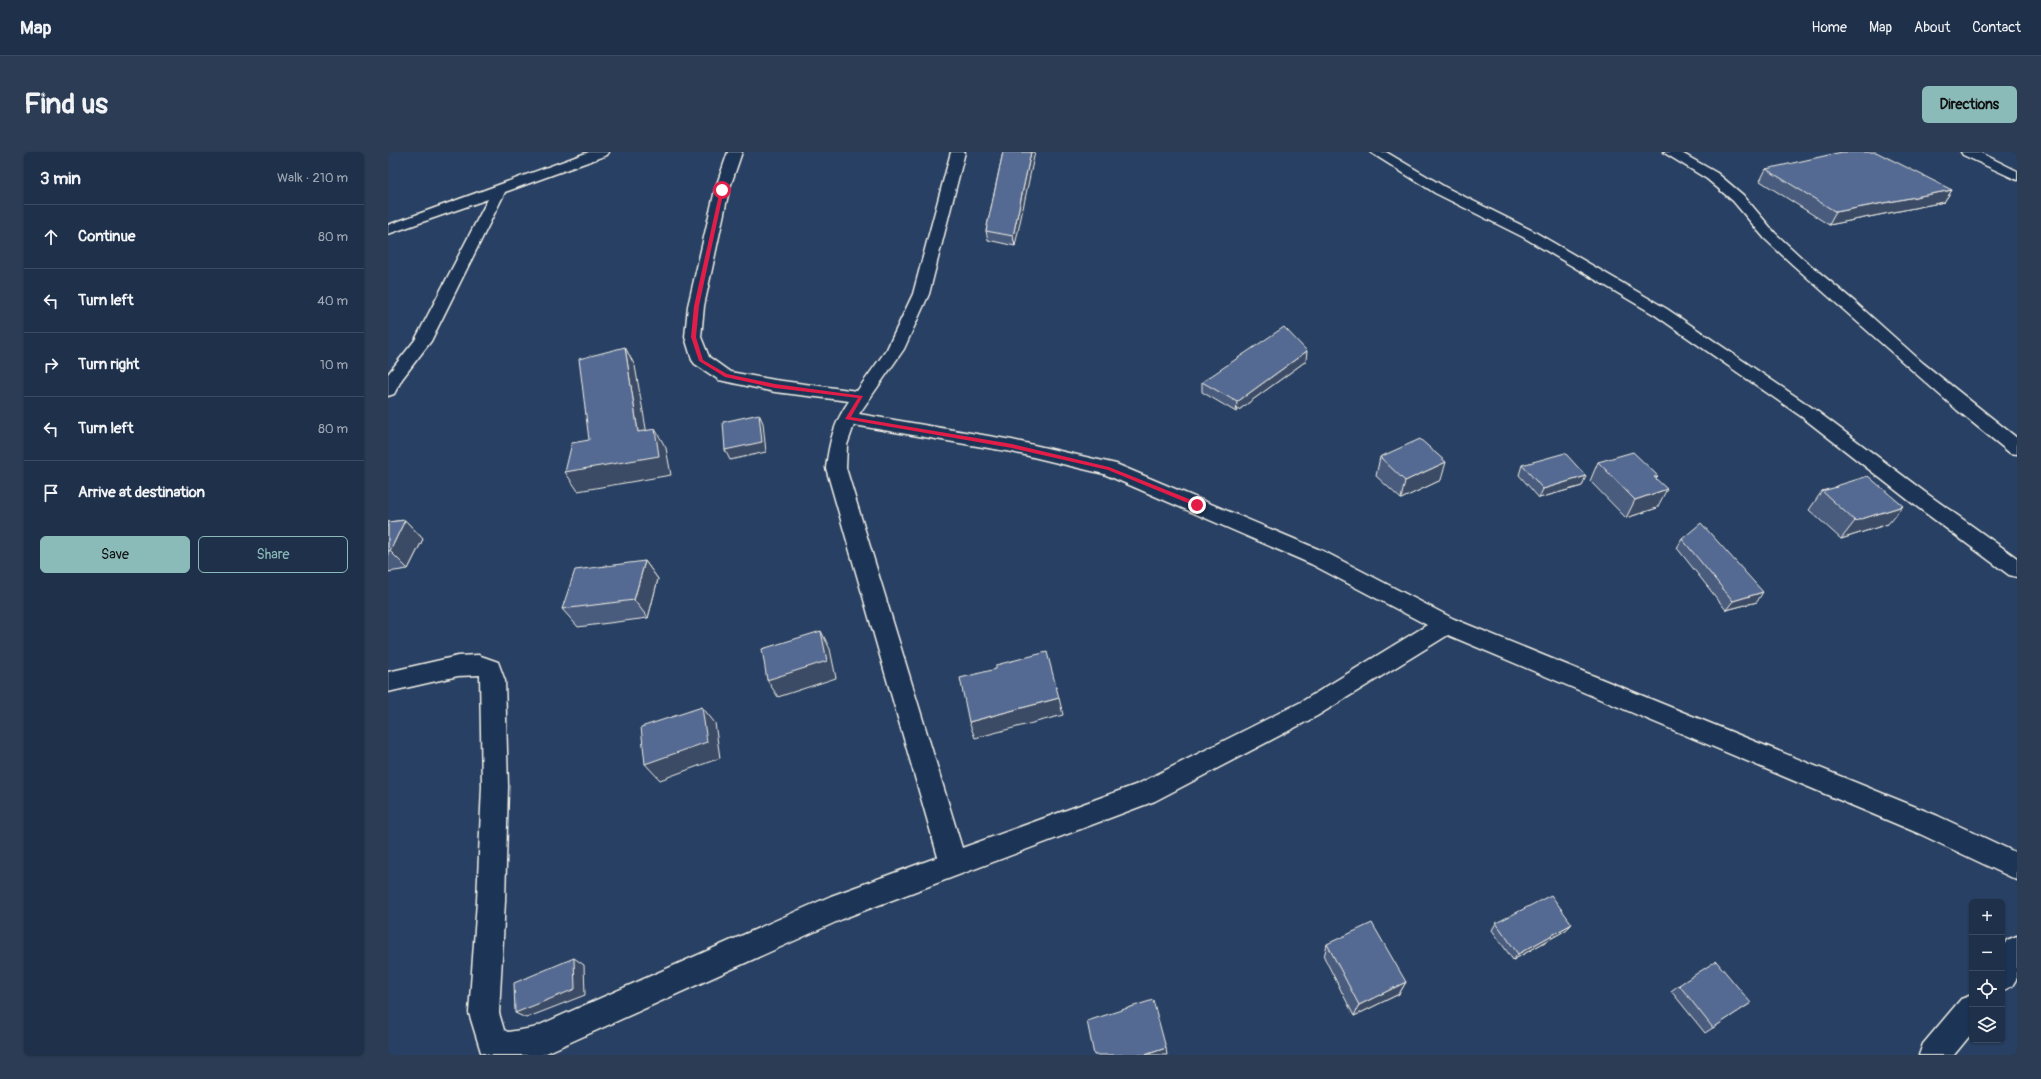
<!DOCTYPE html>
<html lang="en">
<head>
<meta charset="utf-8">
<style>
  :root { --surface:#1e304a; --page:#2b3c54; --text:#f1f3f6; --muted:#a1a9b5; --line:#3c4b62; --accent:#8bbbb9 }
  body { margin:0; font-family:Pangolin,sans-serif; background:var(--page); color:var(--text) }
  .controls { position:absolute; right:12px; bottom:12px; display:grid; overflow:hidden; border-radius:6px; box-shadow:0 1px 3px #0004 }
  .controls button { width:36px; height:36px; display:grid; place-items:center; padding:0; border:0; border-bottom:1px solid var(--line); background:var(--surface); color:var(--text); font:20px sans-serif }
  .stop { position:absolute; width:12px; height:12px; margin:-9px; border:3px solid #e11d48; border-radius:50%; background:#fff }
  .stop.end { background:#e11d48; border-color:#fff; box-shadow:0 1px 4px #0008 }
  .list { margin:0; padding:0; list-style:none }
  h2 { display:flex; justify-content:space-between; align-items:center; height:52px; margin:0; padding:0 16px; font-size:17px }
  h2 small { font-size:13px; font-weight:400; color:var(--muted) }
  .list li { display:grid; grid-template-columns:26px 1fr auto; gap:12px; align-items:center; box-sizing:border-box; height:64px; padding:0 16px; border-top:1px solid var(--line) }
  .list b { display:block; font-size:15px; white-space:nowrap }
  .list em { font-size:13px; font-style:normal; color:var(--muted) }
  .actions { display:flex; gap:8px; padding:12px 16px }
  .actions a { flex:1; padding:9px 0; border:1px solid var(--accent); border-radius:6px; text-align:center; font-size:14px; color:var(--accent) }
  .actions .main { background:var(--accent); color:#111 }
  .icon { flex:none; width:22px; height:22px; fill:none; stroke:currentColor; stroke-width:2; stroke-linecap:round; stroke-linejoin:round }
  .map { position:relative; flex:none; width:1629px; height:903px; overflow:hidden; border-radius:6px }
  header { display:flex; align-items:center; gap:24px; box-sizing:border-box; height:56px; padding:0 20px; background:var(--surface); border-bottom:1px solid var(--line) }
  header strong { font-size:19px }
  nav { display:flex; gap:22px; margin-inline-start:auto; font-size:14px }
  .intro { display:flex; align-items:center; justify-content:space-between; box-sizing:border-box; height:96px; padding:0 24px }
  h1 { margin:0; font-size:28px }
  .button { padding:10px 18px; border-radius:6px; background:var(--accent); color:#111; font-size:14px; font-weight:700 }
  main { display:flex; gap:24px; padding:0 24px }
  aside { flex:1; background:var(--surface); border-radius:6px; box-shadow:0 1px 3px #0004 }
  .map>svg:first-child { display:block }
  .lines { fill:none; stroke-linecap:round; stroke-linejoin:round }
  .street-casing { stroke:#f4f1e8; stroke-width:3 }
  .street { fill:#1d3557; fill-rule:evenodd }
  .wall { fill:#485c7e; stroke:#f4f1e8 }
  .shaded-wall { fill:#3b4b66; stroke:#f4f1e8 }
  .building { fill:#546b92; stroke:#f4f1e8 }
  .route { fill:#e11d48 }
</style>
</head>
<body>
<header>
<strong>Map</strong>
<nav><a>Home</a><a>Map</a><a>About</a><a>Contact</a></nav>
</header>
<div class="intro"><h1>Find us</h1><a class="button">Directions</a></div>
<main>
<aside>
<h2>3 min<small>Walk · 210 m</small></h2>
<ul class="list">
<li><svg class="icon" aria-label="ahead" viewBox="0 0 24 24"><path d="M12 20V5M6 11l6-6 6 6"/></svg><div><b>Continue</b></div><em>80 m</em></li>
<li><svg class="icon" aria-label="left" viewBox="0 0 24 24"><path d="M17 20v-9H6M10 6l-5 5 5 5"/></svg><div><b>Turn left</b></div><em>40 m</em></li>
<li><svg class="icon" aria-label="right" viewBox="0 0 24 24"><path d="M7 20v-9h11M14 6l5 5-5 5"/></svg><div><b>Turn right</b></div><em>10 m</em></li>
<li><svg class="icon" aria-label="left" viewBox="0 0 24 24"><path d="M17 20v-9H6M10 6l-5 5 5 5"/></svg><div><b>Turn left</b></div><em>80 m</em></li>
<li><svg class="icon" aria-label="arrive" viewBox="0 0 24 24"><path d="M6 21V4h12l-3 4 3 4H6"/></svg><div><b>Arrive at destination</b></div></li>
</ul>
<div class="actions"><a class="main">Save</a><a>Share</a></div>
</aside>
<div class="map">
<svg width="1629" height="903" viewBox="0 0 1629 903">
  <rect width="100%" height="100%" fill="#284063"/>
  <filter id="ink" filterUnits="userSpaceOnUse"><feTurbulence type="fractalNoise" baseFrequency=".025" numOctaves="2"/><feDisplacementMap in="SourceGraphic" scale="8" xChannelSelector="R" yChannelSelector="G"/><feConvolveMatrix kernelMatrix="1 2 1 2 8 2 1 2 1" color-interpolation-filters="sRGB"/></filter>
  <g filter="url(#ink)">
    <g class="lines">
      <g class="street-casing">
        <path id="street" d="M201 0H221L219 3 117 40 43 189 14 227 6 242 0 244V222L27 188 100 47 0 82V73Z
          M340 0H354L341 38 316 154 313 185 321 205 342 220 387 228 469 239 499 197 525 142 563 0H577L541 142 516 197 471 262 624 288 728 312 937 400 1066 467 1550 664 1629 701V728L1532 682 1060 483 929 564 767 649 459 765 154 903H101L93 900 81 861 89 749 94 634 92 523 70 524 0 540V520L70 504 90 503 110 510 117 529 120 634 117 749 111 861 116 878 120 880 145 876 443 744 550 705 438 316C441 291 446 270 461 249L387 240 331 228 307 212 304 208 297 185 300 154 327 38ZM466 273 624 300 716 322 923 412 1039 473 913 550 750 632 574 696 458 316 459 293Z
          M982 0H998L1057 35 1145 79 1279 157 1426 257 1538 341 1629 406V425L1621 423 1524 351 1414 265 1267 163 1135 85 1047 41Z
          M1275 0H1292L1329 21 1355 43 1387 81 1415 107 1467 150 1535 211 1629 286V302L1622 301 1569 258 1405 113 1377 87 1345 49 1319 27Z
          M1573 0H1591L1629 19V28L1575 3Z
          M1629 784V826L1624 834 1614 839V796L1619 788Z
          M1584 843V881L1566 903H1531L1535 892 1573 847Z"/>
      </g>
      <use href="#street" class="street"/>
    </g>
    <path class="wall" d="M615 0 627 94 600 88 598 79Z
      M1378 17 1564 38 1556 50 1441 73 1372 29Z
      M918 209 848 260 814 240V230Z
      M992 305 1053 328 1013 347 988 324Z
      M1210 310 1270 324 1268 326 1269 356 1238 366 1202 329Z
      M1134 313 1194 334 1151 346 1131 323Z
      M1448 334 1500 372 1453 387 1421 358 1434 339 1447 336Z
      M17 368 35 387 20 417 0 420V370Z
      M1294 387 1369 450 1338 458 1289 396Z
      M257 409 270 427 260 466 190 475 174 457Z
      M1108 771 1184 772 1178 778 1125 808 1104 778Z
      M939 792 1018 830 1011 842 966 864 936 805Z
      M1291 833 1363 851 1317 881 1283 839Z"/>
    <path class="shaded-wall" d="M643 0H647L627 94 625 84Z
      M1564 38 1556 50 1441 73 1448 60Z
      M237 195 247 214 262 299 250 280Z
      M919 199 918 209 848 260 849 250Z
      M371 262 375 271 378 300 342 308 337 298Z
      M267 277 278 296 283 323 190 339 177 320Z
      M1058 310 1053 328 1013 347 1017 329Z
      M1198 324 1194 334 1151 346 1155 337Z
      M1279 337 1269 356 1238 366 1247 348Z
      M1515 354 1500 372 1453 387 1467 369Z
      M17 368 35 387 20 417 2 399Z
      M257 409 270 427 260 466 246 448Z
      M1375 440 1369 450 1338 458 1345 449Z
      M433 479 442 497 448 526 390 545 379 528Z
      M671 546 675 563 587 586 581 570Z
      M314 555 327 571 332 606 272 628 257 612Z
      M1184 772 1178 778 1125 808 1130 802Z
      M186 806 196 813 197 843 138 866 127 861Z
      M1018 830 1011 842 966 864 971 853Z
      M778 896 779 903H757Z"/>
    <path class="building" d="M615 0H643L625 84 598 79Z
      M1454 0H1488L1564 38 1448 60 1378 17Z
      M896 175 919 199 849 250 814 230Z
      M237 195 250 280 267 277 271 304 177 320 184 291 201 288 191 207Z
      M371 262 374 290 337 298 335 270Z
      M1032 287 1058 310 1017 329 992 305Z
      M1245 300 1270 324 1266 325 1279 337 1247 348 1210 310Z
      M1177 301 1198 324 1155 337 1134 313Z
      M1480 324 1515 354 1467 369 1434 339 1449 335 1448 334Z
      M17 368 2 399H0V370Z
      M1313 371 1375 440 1345 449 1294 387Z
      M257 409 246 448 174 457 187 418Z
      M433 479 439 509 379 528 374 497Z
      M659 500 671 546 581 570 572 526 608 517V513Z
      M314 555 319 590 257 612 253 575Z
      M1163 743 1184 772 1130 802 1108 771Z
      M984 771 1018 830 971 853 939 792Z
      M186 806 187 837 127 861 126 831Z
      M1328 809 1363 851 1325 876 1291 833Z
      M765 848 778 896 757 903H706L699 869Z"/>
  </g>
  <path class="route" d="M332 38H336L311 154 308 185 315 208 339 222 387 232 475 244 463 265 624 292 721 315 811 351V354H807L720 318 624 296 457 267 470 246 387 236 337 225 311 209 303 185 306 154Z"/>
</svg>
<div class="controls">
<button>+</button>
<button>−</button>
<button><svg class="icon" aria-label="locate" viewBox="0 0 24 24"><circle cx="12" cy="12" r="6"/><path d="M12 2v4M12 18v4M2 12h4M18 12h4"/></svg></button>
<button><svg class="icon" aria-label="layers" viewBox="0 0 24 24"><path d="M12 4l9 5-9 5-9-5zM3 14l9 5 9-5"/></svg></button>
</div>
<div class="stop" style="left:334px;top:38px"></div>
<div class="stop end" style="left:809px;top:353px"></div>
</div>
</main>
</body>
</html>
